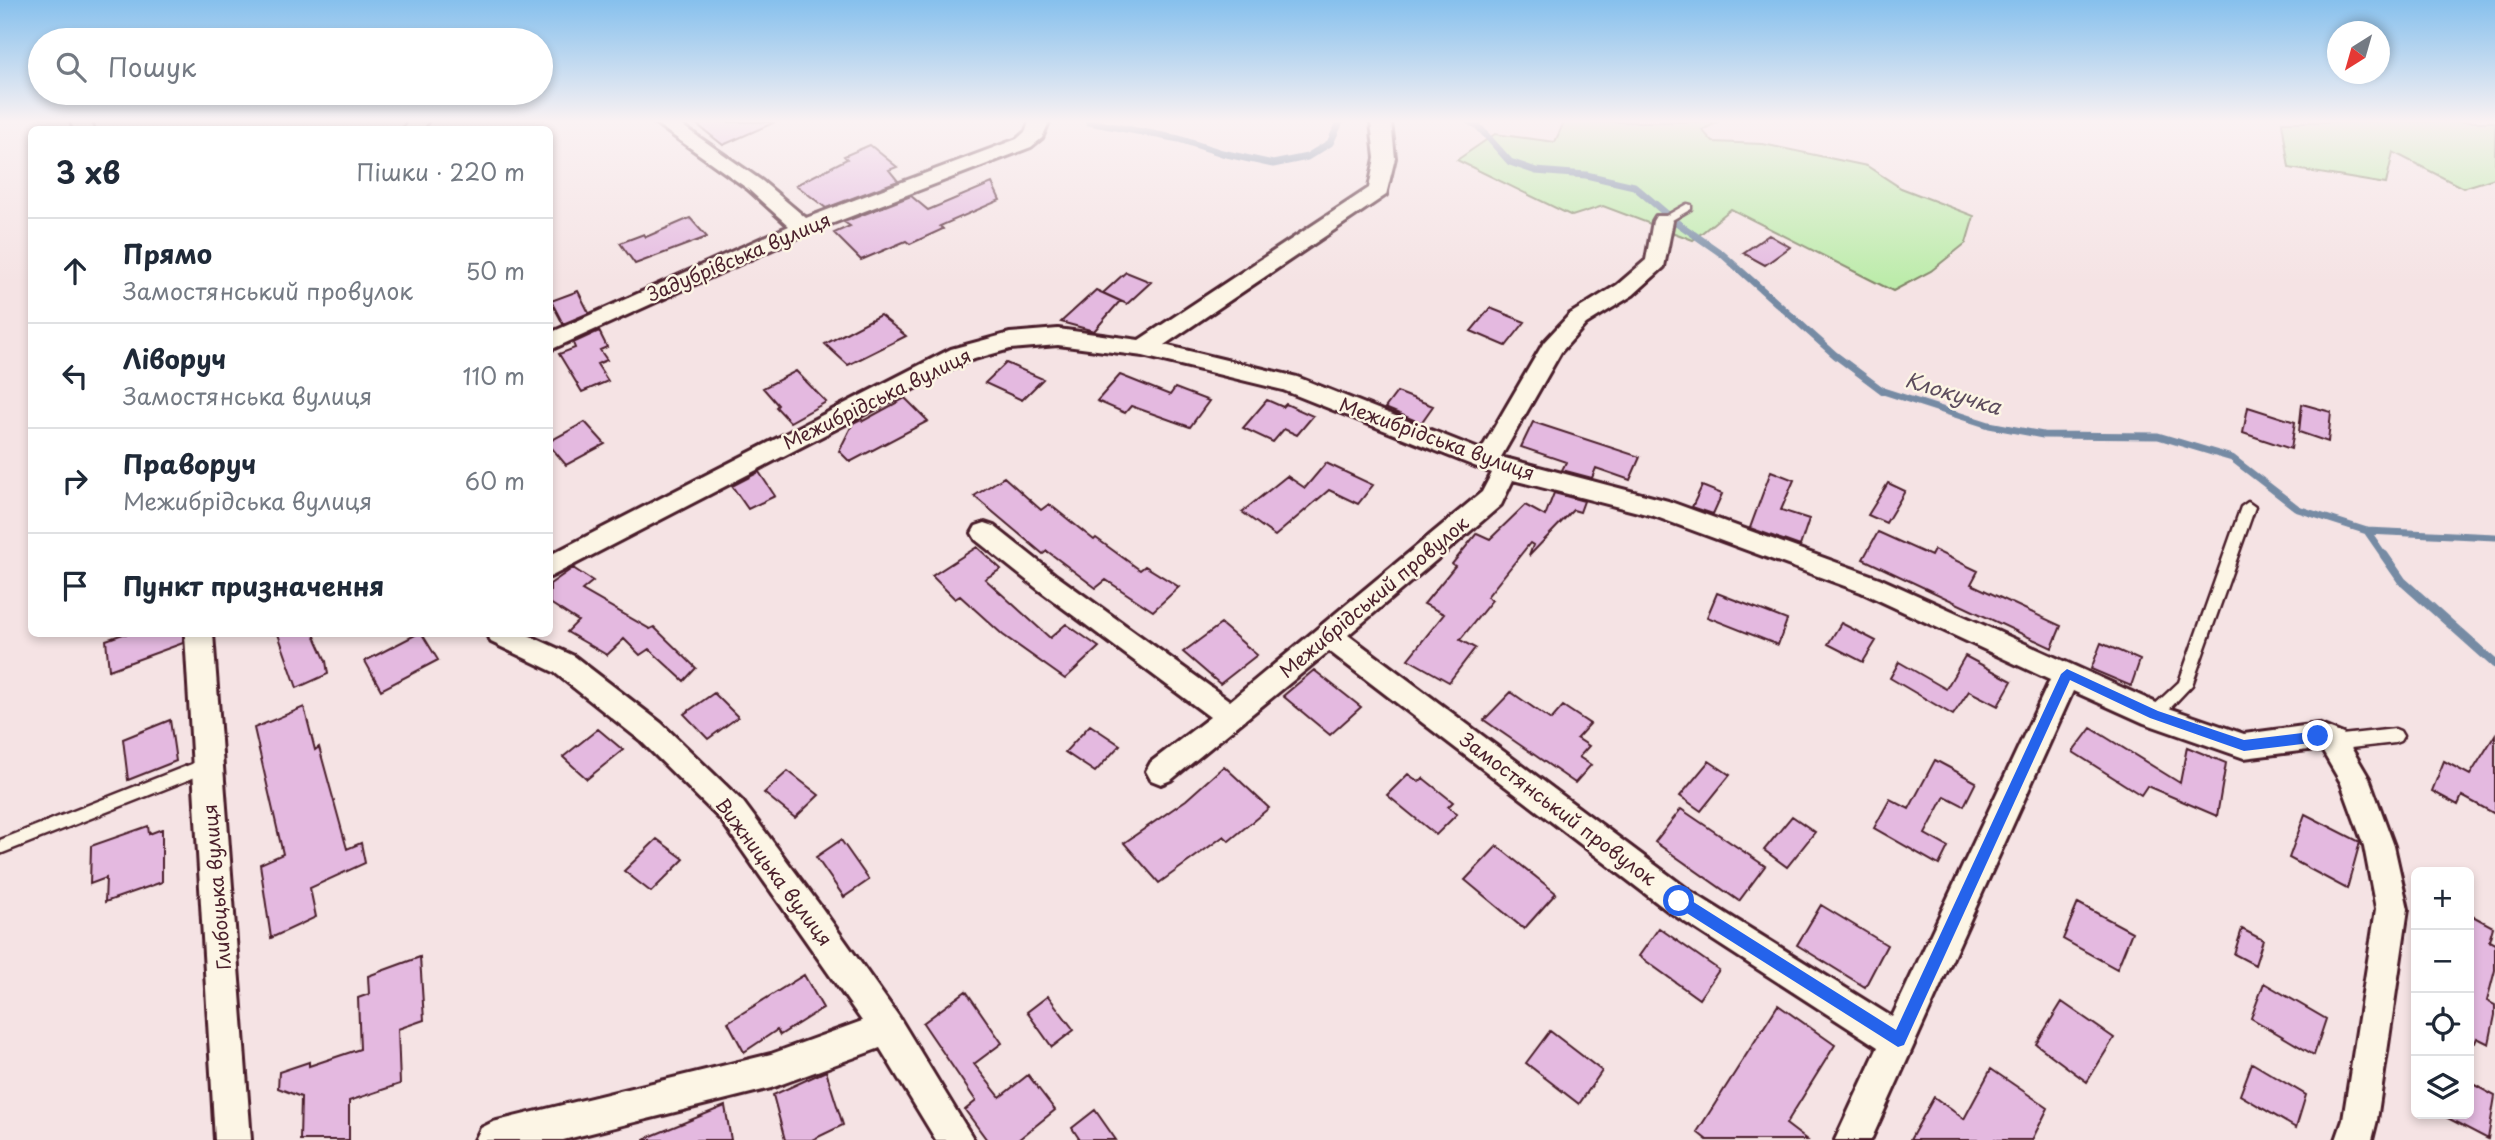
<!DOCTYPE html>
<html lang="uk">
<head>
<meta charset="utf-8">
<style>
  :root { --surface:#fff; --page:#f6f6f7; --text:#1f2937; --muted:#747a83; --line:#e0e1e3 }
  body { margin:0; font-family:"Playpen Sans",sans-serif; background:var(--page); color:var(--text) }
  .controls { position:absolute; right:21px; bottom:21px; display:grid; overflow:hidden; border-radius:10px; box-shadow:0 4px 10px #0003 }
  .controls button { width:63px; height:63px; display:grid; place-items:center; padding:0; border:0; border-bottom:2px solid var(--line); background:var(--surface); color:var(--text); font:35px sans-serif }
  .compass { position:absolute; left:2327px; top:21px; width:63px; height:63px; border-radius:50%; background:var(--surface); box-shadow:0 4px 10px #0003; rotate:217deg }
  .stop { position:absolute; width:21px; height:21px; margin:-16px; border:5px solid #2563eb; border-radius:50%; background:#fff }
  .stop.end { background:#2563eb; border-color:#fff; box-shadow:0 2px 7px #0008 }
  .list { margin:0; padding:0; list-style:none }
  h2 { display:flex; justify-content:space-between; align-items:center; height:91px; margin:0; padding:0 28px; font-size:30px }
  h2 small { font-size:23px; font-weight:400; color:var(--muted) }
  .list li { display:grid; grid-template-columns:46px 1fr auto; gap:21px; align-items:center; box-sizing:border-box; height:105px; padding:0 28px; border-top:2px solid var(--line) }
  .list b { display:block; font-size:26px; white-space:nowrap }
  .list p { margin:0; font-size:23px; white-space:nowrap; color:var(--muted) }
  .list em { font-size:23px; font-style:normal; color:var(--muted) }
  .icon { flex:none; width:38px; height:38px; fill:none; stroke:currentColor; stroke-width:2; stroke-linecap:round; stroke-linejoin:round }
  .map { position:relative; flex:none; width:2495px; height:1140px; overflow:hidden }
  .search { position:absolute; background:var(--surface); box-shadow:0 4px 10px #0003; left:28px; top:28px; width:525px; height:77px; display:flex; align-items:center; gap:18px; box-sizing:border-box; padding:0 24px; border-radius:38px; color:var(--muted); font-size:26px }
  .panel { position:absolute; background:var(--surface); box-shadow:0 4px 10px #0003; left:28px; top:126px; width:525px; height:511px; border-radius:10px }
  .map>svg:first-child { display:block }
  .green { fill:#bcecaa; stroke:#83866a; stroke-width:2 }
  .lines { fill:none; stroke-linecap:round; stroke-linejoin:round }
  .stream-far1 { stroke:#768ba4; stroke-width:7 }
  .stream { stroke:#768ba4; stroke-width:9 }
  .building { fill:#e4b9e0; stroke:#4a1f2b; stroke-width:2 }
  .lane-casing { stroke:#4a1f2b; stroke-width:5 }
  .street-casing { stroke:#4a1f2b; stroke-width:6 }
  .lane { fill:#fcf5e5; fill-rule:evenodd }
  .street { fill:#fcf5e5; fill-rule:evenodd }
  .route { fill:#2563eb }
  .labels { text-anchor:middle; stroke-width:5; stroke-linejoin:round; paint-order:stroke }
  .street-label { font-size:19px; fill:#4a1f2b; stroke:#fcf5e5 }
  .water-label { font-size:21px; font-style:italic; fill:#5c4c5d; stroke:#fcf5e5 }
</style>
</head>
<body>
<div class="map">
<svg width="2495" height="1140" viewBox="0 0 2495 1140">
  <rect width="100%" height="100%" fill="#f5e3e4"/>
  <filter id="ink" filterUnits="userSpaceOnUse"><feTurbulence type="fractalNoise" baseFrequency=".0143" numOctaves="2"/><feDisplacementMap in="SourceGraphic" scale="14" xChannelSelector="R" yChannelSelector="G"/><feConvolveMatrix kernelMatrix="1 2 1 2 8 2 1 2 1" color-interpolation-filters="sRGB"/></filter>
  <g filter="url(#ink)">
    <path class="green" d="M1564 122H1718L1702 130 1713 142 1763 144 1867 166 1901 188 1974 216 1966 243 1931 271 1893 291 1731 209 1693 240 1603 206 1572 216 1457 160 1495 134 1555 142Z
      M2282 122H2495V178L2463 188 2393 152 2386 184 2289 168Z"/>
    <g class="lines">
      <path class="stream-far1" d="M1089 122 1179 139 1222 153 1273 164 1307 157 1330 143 1340 122
        M1470 122 1477 125 1510 162 1536 171 1586 175 1634 186 1676 222 1722 254 1835 355 1883 391 1989 425 2043 435 2158 436 2232 458 2298 509 2367 531 2495 537
        M2367 531 2385 557"/>
      <path class="stream" d="M2384 555 2402 581 2495 664"/>
    </g>
    <path class="building" d="M694 122H775L723 145Z
      M870 145 897 167 889 170 898 181 826 208 796 185 847 159 844 156Z
      M992 183 1000 200 940 226 943 229 910 244 906 241 861 260 834 233 850 226 844 222 911 196 928 210Z
      M690 218 707 237 635 264 620 243 644 234 646 237Z
      M1769 235 1790 247 1765 265 1743 253Z
      M1126 272 1151 282 1127 304 1103 293Z
      M1096 290 1120 301 1094 331 1061 322Z
      M578 291 589 313 563 324 551 301Z
      M1490 308 1525 322 1506 346 1471 331Z
      M880 315 906 336 848 365 825 344Z
      M599 331 607 347 600 350 607 360 597 364 608 381 582 392 559 354 575 348 573 343Z
      M1006 363 1043 379 1022 400 985 383Z
      M796 371 826 402 790 422 776 407 778 405 763 388Z
      M1120 375 1170 395 1175 388 1209 401 1190 427 1131 406 1125 413 1097 401Z
      M1397 392 1433 406 1421 423 1385 408Z
      M905 398 928 421 850 462 839 451 853 423 861 419 863 421Z
      M1267 400 1283 407 1286 404 1313 416 1297 435 1284 429 1273 442 1243 428Z
      M2302 404 2331 412 2328 442 2299 432Z
      M2248 407 2295 422 2291 449 2243 433Z
      M585 422 605 444 566 465 550 446V441Z
      M1533 422 1640 457 1630 480 1596 468 1592 478 1562 470 1566 462 1521 447Z
      M1326 463 1373 485 1358 504 1329 490 1275 536 1242 512 1287 476 1305 488Z
      M1771 471 1794 480 1781 510 1809 519 1800 546 1750 528Z
      M759 472 775 496 748 509 732 486Z
      M1004 477 1041 510 1049 504 1094 540 1096 538 1140 570 1145 566 1179 587 1153 611 1106 580 1096 588 1047 551 1043 554 974 496Z
      M1888 483 1905 491 1886 523 1868 515Z
      M1702 486 1722 494 1713 514 1692 507Z
      M1554 493 1584 501 1580 512 1573 510 1529 556 1533 545 1530 543 1487 597 1492 600 1460 640 1475 648 1449 682 1408 659 1444 614 1424 604 1455 566 1452 564 1477 533 1490 539 1525 505 1545 516Z
      M1878 532 1931 556 1934 550 1978 571 1971 584 2061 626 2052 648 1863 559Z
      M977 547 1001 569 985 579 1050 638 1066 624 1099 647 1065 679 1003 635 960 596 955 599 932 576Z
      M573 568 593 581 582 590 650 629 654 627 696 668 684 681 649 649 640 655 624 639 607 655 567 632 578 621 550 603V584Z
      M1717 593 1787 620 1778 645 1707 617Z
      M1841 623 1876 641 1863 662 1828 644Z
      M1221 624 1257 655 1220 684 1183 652Z
      M123 634H183V643L109 670 106 640Z
      M278 634H314L326 661 328 674 297 688Z
      M417 634H422L438 660 381 690 365 661Z
      M2101 643 2140 660 2131 686 2091 669Z
      M1965 656 2012 681 1998 706 1969 691 1953 715 1890 678 1899 662 1946 689Z
      M1314 670 1361 707 1330 735 1283 696Z
      M1511 692 1551 720 1563 706 1590 724 1577 738 1589 746 1579 757 1591 765 1575 783 1484 720Z
      M714 693 738 717 708 739 684 714Z
      M304 707 315 750 319 747 347 849 361 843 365 863 310 888 316 917 271 938 260 864 283 854 254 728Z
      M170 720 176 761 128 780 123 739Z
      M1090 725 1120 745 1095 772 1065 752Z
      M2091 728 2180 783 2187 747 2226 763 2217 816 2147 786 2141 795 2073 752Z
      M598 729 623 750 587 779 563 757Z
      M2495 735V814L2462 796 2458 805 2432 791 2444 761 2470 775Z
      M1935 760 1976 782 1964 806 1945 796 1925 834 1948 847 1939 865 1874 828 1890 799 1909 809Z
      M1709 761 1730 775 1701 811 1680 796Z
      M1224 766 1269 808 1229 841 1224 836 1159 883 1124 843 1186 800Z
      M788 771 819 795 795 818 764 793Z
      M1408 774 1419 782 1423 778 1453 802 1448 807 1457 814 1436 835 1387 795Z
      M1681 809 1765 866 1739 901 1655 842Z
      M2305 814 2360 842 2347 889 2289 858Z
      M1792 816 1815 832 1787 867 1764 850Z
      M148 826 149 834 162 829V882L105 902 106 878 90 884 91 846Z
      M657 839 684 859 651 892 624 871Z
      M841 840 869 880 844 897 816 857Z
      M1497 846 1556 893 1524 929 1465 880Z
      M2078 903 2132 932 2117 969 2063 939Z
      M1821 905 1887 945 1865 987 1797 945Z
      M2469 914 2493 927 2489 941 2495 944V970L2487 1001 2495 1005V1015L2489 1044 2477 1038 2475 1043 2469 1042Z
      M1659 928 1719 970 1699 999 1639 956Z
      M2242 929 2263 940 2255 965 2234 954Z
      M420 957 424 1020 398 1029 400 1084 349 1101V1140H300L301 1097 278 1088 279 1072 309 1062V1066L360 1049 358 998 369 994 368 976Z
      M804 975 823 1008 780 1035 777 1030 744 1052 728 1022Z
      M2264 983 2326 1019 2314 1055 2251 1018Z
      M966 991 1002 1043 974 1064 1000 1097 1028 1075 1055 1110 1018 1140H987L965 1110 976 1101 923 1023Z
      M1048 996 1074 1030 1052 1047 1027 1012Z
      M2062 1002 2114 1038 2087 1082 2036 1044Z
      M1778 1005 1835 1045 1786 1124 1807 1140H1707L1697 1132Z
      M1550 1031 1602 1071 1579 1104 1526 1063Z
      M2252 1063 2306 1095 2296 1128 2240 1095Z
      M1991 1069 2048 1108 2032 1140H1910L1934 1097 1964 1119Z
      M826 1071 843 1125 812 1140H785L773 1095Z
      M2469 1082 2495 1096 2488 1139 2440 1114H2469Z
      M725 1106 731 1140H644V1139Z
      M1095 1110 1116 1140H1080L1072 1128Z"/>
    <g class="lines">
      <g class="lane-casing">
        <path id="lane" d="M1687 204 1691 205V209L1667 223 1663 224 1657 221Z
          M2248 502 2255 507 2192 685 2159 720 2154 721 2149 720 2146 715 2149 710 2179 682 2241 507Z
          M2395 729 2400 731 2403 736 2400 741 2395 743 2333 750 2328 748 2325 743 2328 738 2333 736Z
          M207 758 213 760 215 765 213 770 0 854V840Z"/>
      </g>
      <g class="street-casing">
        <path id="street" d="M71 122H91L94 130H74Z
          M407 122H427L423 130H404Z
          M654 122H677L762 181 806 218 1017 139 1026 131 1029 122H1049L1042 138 1031 147 810 232 550 350V333L789 226 748 189Z
          M1371 122H1391L1395 158 1386 195 1164 345 1297 377 1481 450 1544 342 1570 314 1617 285 1646 260 1653 221 1656 216H1670L1673 221 1664 267 1633 295 1586 324 1561 352 1501 457 1668 501 1879 578 2163 706 2244 734 2318 724 2343 734 2369 778 2394 846 2408 909 2377 1120 2372 1140H2336L2343 1120 2376 909 2364 846 2341 783 2323 752 2316 749 2244 758 2144 723 2073 691 1871 1140H1835L1878 1047 1668 911 1329 651 1171 780 1161 784 1151 780 1146 771 1151 762 1210 717 1039 590 976 540 972 533 976 526 985 523 994 526 1057 576 1230 701 1482 492 1492 473 1283 390 1143 356 1058 345 1010 349 967 361 550 577V555L951 349 1010 333 1058 329 1139 340 1369 188 1375 158ZM1513 480 1654 516 1861 592 2050 680 1892 1017 1690 891 1348 635 1501 505Z
          M185 634H213L251 1140H215Z
          M488 634H526L574 656 661 723 743 802 821 907 899 1017 974 1140H936L880 1048 771 1088 563 1140H475L481 1128 493 1122 771 1054 862 1021 721 820 641 741 554 672 491 642Z"/>
      </g>
      <use href="#lane" class="lane"/>
      <use href="#street" class="street"/>
    </g>
  </g>
  <linearGradient id="sky" x2="0" y2="1"><stop stop-color="#86c0ed"/><stop offset="0.43" stop-color="#faf2f3"/><stop offset="1" stop-color="#faf2f3" stop-opacity="0"/></linearGradient>
  <rect width="2495" height="282" fill="url(#sky)"/>
  <path class="route" d="M2067 669 2158 711 2244 740 2318 731 2325 736 2318 742 2244 751 2150 718 2070 680 1904 1045 1898 1047 1674 905V896H1684L1896 1030 2061 674Z"/>
  <g class="labels">
    <g class="street-label">
      <text transform="translate(739 257) rotate(-23)" y="7">Задубрівська вулиця</text>
      <text transform="translate(877 399) rotate(-26)" y="7">Межибрідська вулиця</text>
      <text transform="translate(1437 439) rotate(20)" y="7">Межибрідська вулиця</text>
      <text transform="translate(1374 597) rotate(-40)" y="7">Межибрідський провулок</text>
      <text transform="translate(1558 809) rotate(37)" y="7">Замостянський провулок</text>
      <text transform="translate(774 872) rotate(53)" y="7">Вижницька вулиця</text>
      <text transform="translate(217 887) rotate(-95)" y="7">Глибоцька вулиця</text>
    </g>
    <g class="water-label">
      <text transform="translate(1953 394) rotate(17)" y="7">Клокучка</text>
    </g>
  </g>
</svg>
<div class="controls">
<button>+</button>
<button>−</button>
<button><svg class="icon" aria-label="locate" viewBox="0 0 24 24"><circle cx="12" cy="12" r="6"/><path d="M12 2v4M12 18v4M2 12h4M18 12h4"/></svg></button>
<button><svg class="icon" aria-label="layers" viewBox="0 0 24 24"><path d="M12 4l9 5-9 5-9-5zM3 14l9 5 9-5"/></svg></button>
</div>
<svg class="compass" viewBox="-18 -18 36 36"><path d="M0-13l5 13h-10z" fill="#e53935"/><path d="M0 13l5-13h-10z" fill="#747a83"/></svg>
<div class="stop" style="left:1679px;top:901px"></div>
<div class="stop end" style="left:2318px;top:736px"></div>
<div class="search"><svg class="icon" aria-label="search" viewBox="0 0 24 24"><circle cx="10" cy="10" r="6"/><path d="M15 15l6 6"/></svg>Пошук</div>
<section class="panel">
<h2>3 хв<small>Пішки · 220 m</small></h2>
<ul class="list">
<li><svg class="icon" aria-label="ahead" viewBox="0 0 24 24"><path d="M12 20V5M6 11l6-6 6 6"/></svg><div><b>Прямо</b><p>Замостянський провулок</p></div><em>50 m</em></li>
<li><svg class="icon" aria-label="left" viewBox="0 0 24 24"><path d="M17 20v-9H6M10 6l-5 5 5 5"/></svg><div><b>Ліворуч</b><p>Замостянська вулиця</p></div><em>110 m</em></li>
<li><svg class="icon" aria-label="right" viewBox="0 0 24 24"><path d="M7 20v-9h11M14 6l5 5-5 5"/></svg><div><b>Праворуч</b><p>Межибрідська вулиця</p></div><em>60 m</em></li>
<li><svg class="icon" aria-label="arrive" viewBox="0 0 24 24"><path d="M6 21V4h12l-3 4 3 4H6"/></svg><div><b>Пункт призначення</b></div></li>
</ul>
</section>
</div>
</body>
</html>
